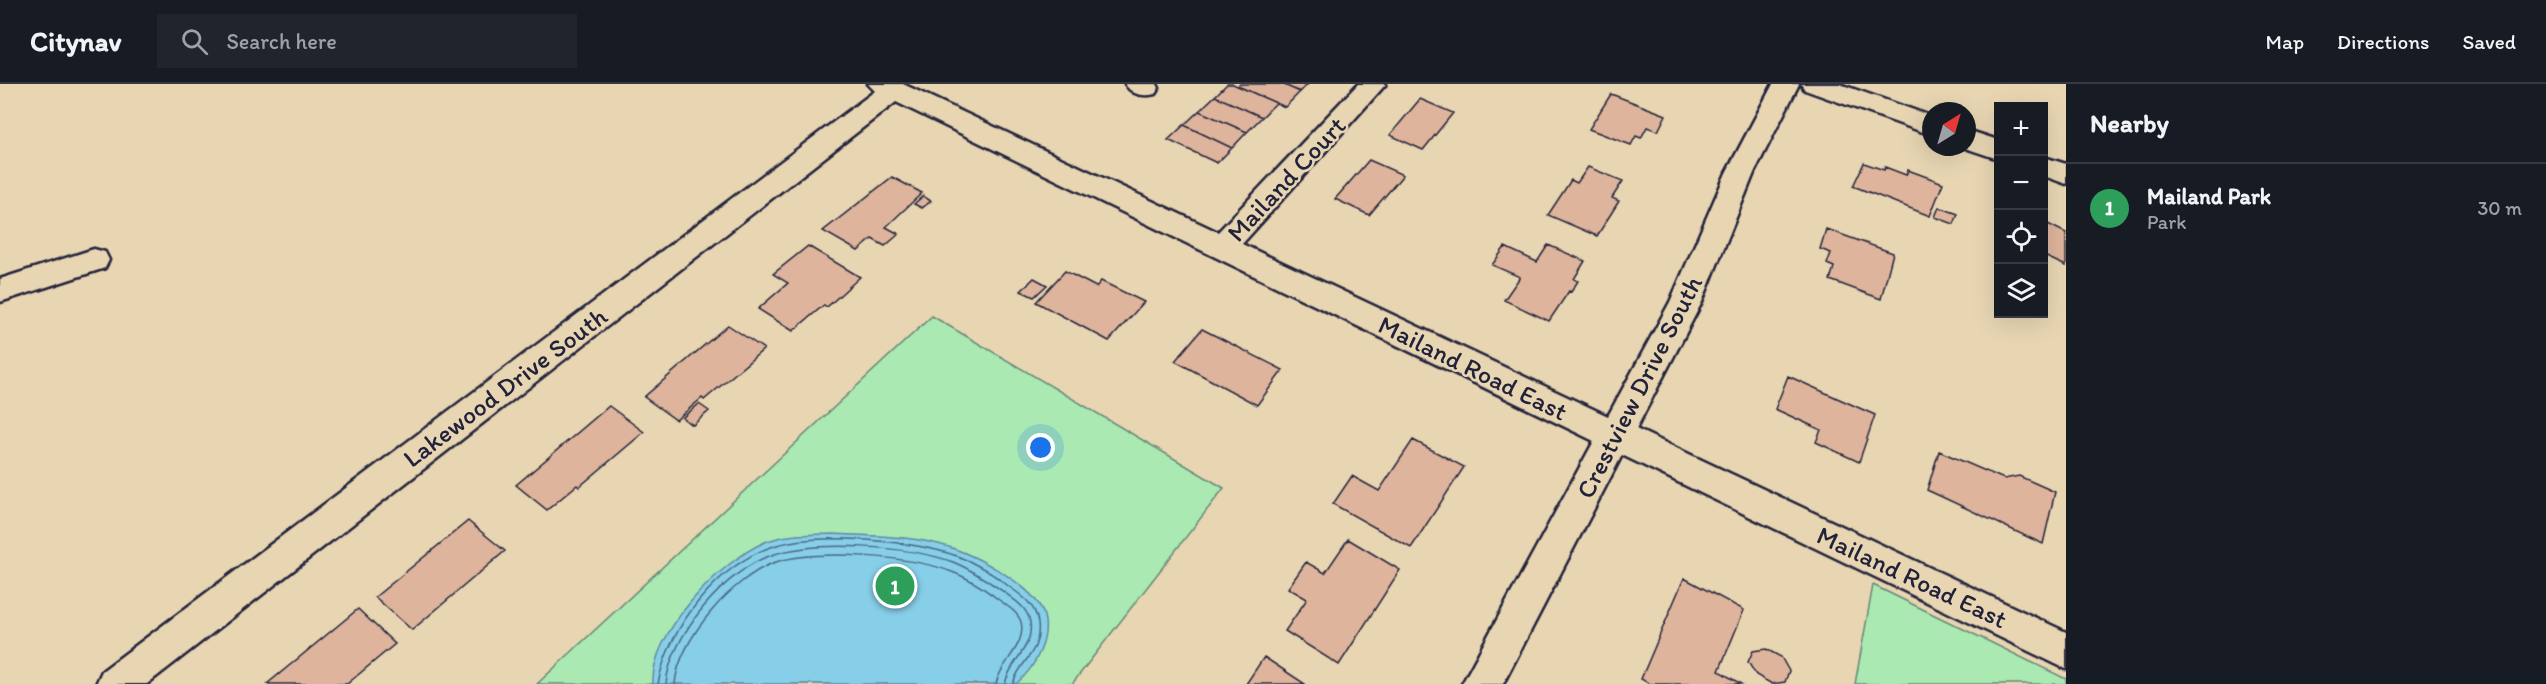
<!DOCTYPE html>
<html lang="en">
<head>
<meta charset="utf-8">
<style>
  :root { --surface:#171b24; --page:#20242c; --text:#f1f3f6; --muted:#9ea1a6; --line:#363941; --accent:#b45309 }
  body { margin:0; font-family:Itim,sans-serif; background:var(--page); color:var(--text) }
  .controls { position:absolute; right:18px; top:18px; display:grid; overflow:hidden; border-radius:0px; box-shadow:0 6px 24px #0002 }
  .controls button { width:54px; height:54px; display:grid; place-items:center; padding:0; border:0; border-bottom:2px solid var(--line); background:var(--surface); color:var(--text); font:30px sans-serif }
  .compass { position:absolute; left:1922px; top:18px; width:54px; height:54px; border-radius:50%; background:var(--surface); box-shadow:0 6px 24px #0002; rotate:37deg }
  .you { position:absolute; left:1041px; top:364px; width:21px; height:21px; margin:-15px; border:4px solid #fff; border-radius:50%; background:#1a73e8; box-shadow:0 0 0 9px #1a73e833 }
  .badge { display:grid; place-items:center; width:39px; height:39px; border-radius:50%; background:var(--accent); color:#fff; font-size:20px; font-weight:700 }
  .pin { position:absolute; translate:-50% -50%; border:3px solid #fff; box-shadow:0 2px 6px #0006 }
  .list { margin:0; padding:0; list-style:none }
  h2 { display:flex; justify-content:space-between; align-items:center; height:78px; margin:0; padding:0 24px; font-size:26px }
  h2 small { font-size:20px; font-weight:400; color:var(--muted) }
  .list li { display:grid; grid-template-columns:39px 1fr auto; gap:18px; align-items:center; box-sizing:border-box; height:90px; padding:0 24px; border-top:2px solid var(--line) }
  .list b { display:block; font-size:22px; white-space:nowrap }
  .list p { margin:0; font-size:20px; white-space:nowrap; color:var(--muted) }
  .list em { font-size:20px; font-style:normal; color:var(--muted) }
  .icon { flex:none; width:33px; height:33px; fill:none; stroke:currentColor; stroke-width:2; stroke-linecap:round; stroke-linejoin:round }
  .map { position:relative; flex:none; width:2066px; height:600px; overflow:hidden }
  header { display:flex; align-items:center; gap:36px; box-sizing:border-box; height:84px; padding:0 30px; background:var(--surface); border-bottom:2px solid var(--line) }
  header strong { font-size:28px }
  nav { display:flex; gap:33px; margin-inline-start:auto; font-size:21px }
  .search { width:420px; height:54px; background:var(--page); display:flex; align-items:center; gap:15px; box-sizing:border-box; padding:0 21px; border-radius:0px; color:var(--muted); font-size:22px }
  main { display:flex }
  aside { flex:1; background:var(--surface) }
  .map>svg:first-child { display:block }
  .green { fill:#aae9b2; stroke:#668676; stroke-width:1.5 }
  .water { fill:#87cee8; stroke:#5f89a3; stroke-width:1.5 }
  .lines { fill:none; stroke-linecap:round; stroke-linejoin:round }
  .shore { stroke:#4a6780; stroke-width:1.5 }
  .building { fill:#deb49c; stroke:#22223b; stroke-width:1.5 }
  .minor-casing { stroke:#22223b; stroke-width:5 }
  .minor { fill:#e8d6b3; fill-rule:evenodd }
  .labels { text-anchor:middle; stroke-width:5; stroke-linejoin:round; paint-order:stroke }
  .street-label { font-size:26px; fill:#22223b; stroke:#e8d6b3 }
</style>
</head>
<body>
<header>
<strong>Citynav</strong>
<div class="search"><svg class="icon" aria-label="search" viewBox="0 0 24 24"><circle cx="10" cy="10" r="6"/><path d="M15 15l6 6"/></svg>Search here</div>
<nav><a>Map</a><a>Directions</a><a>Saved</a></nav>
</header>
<main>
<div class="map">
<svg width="2066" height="600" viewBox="0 0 2066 600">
  <rect width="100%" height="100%" fill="#e8d6b3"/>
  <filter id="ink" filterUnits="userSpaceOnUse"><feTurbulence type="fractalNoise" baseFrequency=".0167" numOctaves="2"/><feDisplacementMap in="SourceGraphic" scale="12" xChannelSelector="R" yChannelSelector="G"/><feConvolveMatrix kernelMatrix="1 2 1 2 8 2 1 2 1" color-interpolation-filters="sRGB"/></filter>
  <g filter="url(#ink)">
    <path class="green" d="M932 232 1224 404 1072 600H537Z
      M1873 501 2066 595V600H1855Z"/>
    <path class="water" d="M833 450C872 452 915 451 952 464 978 473 1030 500 1042 526 1053 552 1035 584 1016 600H653C650 549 721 477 765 458 786 449 811 451 833 450Z"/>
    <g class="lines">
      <path class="shore" d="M658 600C668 543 720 478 777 461 820 448 914 457 957 472 976 479 995 491 1011 504 1024 513 1036 522 1038 539 1042 569 1019 577 1013 600
        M666 600C670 552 727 485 772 471 816 456 909 462 953 478 971 485 988 497 1004 508 1013 515 1025 522 1029 534 1037 562 1010 575 1005 600
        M675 600C678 556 734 492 776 478 817 465 912 472 952 488 969 494 985 505 999 516 1007 522 1018 528 1021 538 1027 562 1000 578 996 600"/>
    </g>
    <path class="building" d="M1227 0H1233L1276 19 1262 33 1215 12Z
      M1240 0H1282L1300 8 1285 23 1238 2Z
      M1282 0H1308L1300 8Z
      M1611 10 1666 31 1658 47 1647 43 1641 54 1636 52 1631 61 1589 45Z
      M1215 12 1262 33 1247 48 1199 27Z
      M1420 15 1453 29 1423 66 1390 51Z
      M1199 27 1247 48 1232 64 1184 41Z
      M1184 41 1232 64 1217 79 1168 56Z
      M1369 76 1403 91 1369 131 1335 115Z
      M1864 79 1884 86 1885 83 1906 91 1908 86 1943 99 1930 132 1853 102Z
      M1588 83 1623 97 1612 114 1619 117 1597 152 1548 131 1571 96 1577 99Z
      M892 93 922 109 886 143 899 150 885 162 872 155 858 167 823 147Z
      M923 112 931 117 922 124 914 120Z
      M1939 123 1958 130 1954 140 1935 133Z
      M2044 138 2066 149V182L2044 172Z
      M1826 145 1893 169 1881 215 1830 196 1834 183 1827 180 1831 169 1820 165Z
      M1548 161 1585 177 1574 195 1578 197 1571 208 1569 207 1549 237 1504 216 1520 193 1492 181 1505 163 1537 178Z
      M808 162 860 193 827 223 824 221 793 247 758 225 788 199 773 190Z
      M1065 187 1096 203 1101 197 1144 218 1109 257 1036 218Z
      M1034 194 1047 201 1034 213 1021 207Z
      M728 241 764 265 704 316 702 314 676 336 644 313Z
      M1202 245 1283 286 1257 321 1175 277Z
      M1788 292 1875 331 1859 378 1816 358 1821 346 1775 325Z
      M699 320 709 327 693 341 682 334Z
      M609 322 644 348 579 403 577 401 547 426 516 401Z
      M1413 356 1464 383 1411 464 1333 420 1352 392 1379 407Z
      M1939 367 2004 395 2019 392 2055 408 2043 460 1927 406Z
      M468 437 505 467 412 546 375 513Z
      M1348 455 1400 486 1339 581 1285 547 1307 515 1288 504 1306 478 1325 489Z
      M1684 494 1744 526 1719 587 1741 600H1650L1641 595Z
      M358 525 395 560 347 600H267Z
      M1766 565 1781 573 1789 587 1785 598 1772 600 1756 591 1748 578 1753 567Z
      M1264 573 1305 600H1246Z"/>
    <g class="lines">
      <g class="minor-casing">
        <path id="minor" d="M868 0H903L1218 148 1358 0H1386L1242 160 1608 332 1670 218 1726 89 1773 0H1799L1754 89 1702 218 1636 345 2066 548V585L1622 371 1503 600H1462L1594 357 896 18 147 600H96L102 587 875 7Z
          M1125 0H1157L1159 4 1155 10C1143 13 1132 11 1125 0Z
          M1801 0H1840L1931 32V51L1805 6Z
          M1967 46 1998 56V75L1962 63H1967Z
          M2044 73 2066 80V100L2044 92Z
          M94 165 105 168 109 176 105 184 0 218V195Z"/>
      </g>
      <use href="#minor" class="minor"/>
    </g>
  </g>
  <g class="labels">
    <g class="street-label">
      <text transform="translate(1286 95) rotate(-47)" y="9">Mailand Court</text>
      <text transform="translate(1473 284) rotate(26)" y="9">Mailand Road East</text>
      <text transform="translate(505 303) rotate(-37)" y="9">Lakewood Drive South</text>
      <text transform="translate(1639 303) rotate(-63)" y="9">Crestview Drive South</text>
      <text transform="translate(1912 493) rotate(25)" y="9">Mailand Road East</text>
    </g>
  </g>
</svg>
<div class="controls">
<button>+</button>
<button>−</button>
<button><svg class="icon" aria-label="locate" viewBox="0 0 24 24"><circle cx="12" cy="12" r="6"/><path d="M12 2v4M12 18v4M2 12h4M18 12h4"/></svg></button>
<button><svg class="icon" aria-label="layers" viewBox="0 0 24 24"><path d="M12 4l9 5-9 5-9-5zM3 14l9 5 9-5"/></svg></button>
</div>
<svg class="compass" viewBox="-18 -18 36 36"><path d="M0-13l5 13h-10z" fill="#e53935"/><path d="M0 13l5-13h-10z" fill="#9ea1a6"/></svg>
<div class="you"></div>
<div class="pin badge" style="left:895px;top:502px;background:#2e9e5b">1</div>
</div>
<aside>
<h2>Nearby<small></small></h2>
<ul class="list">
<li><span class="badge" style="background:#2e9e5b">1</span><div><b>Mailand Park</b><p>Park</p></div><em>30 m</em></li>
</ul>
</aside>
</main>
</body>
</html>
